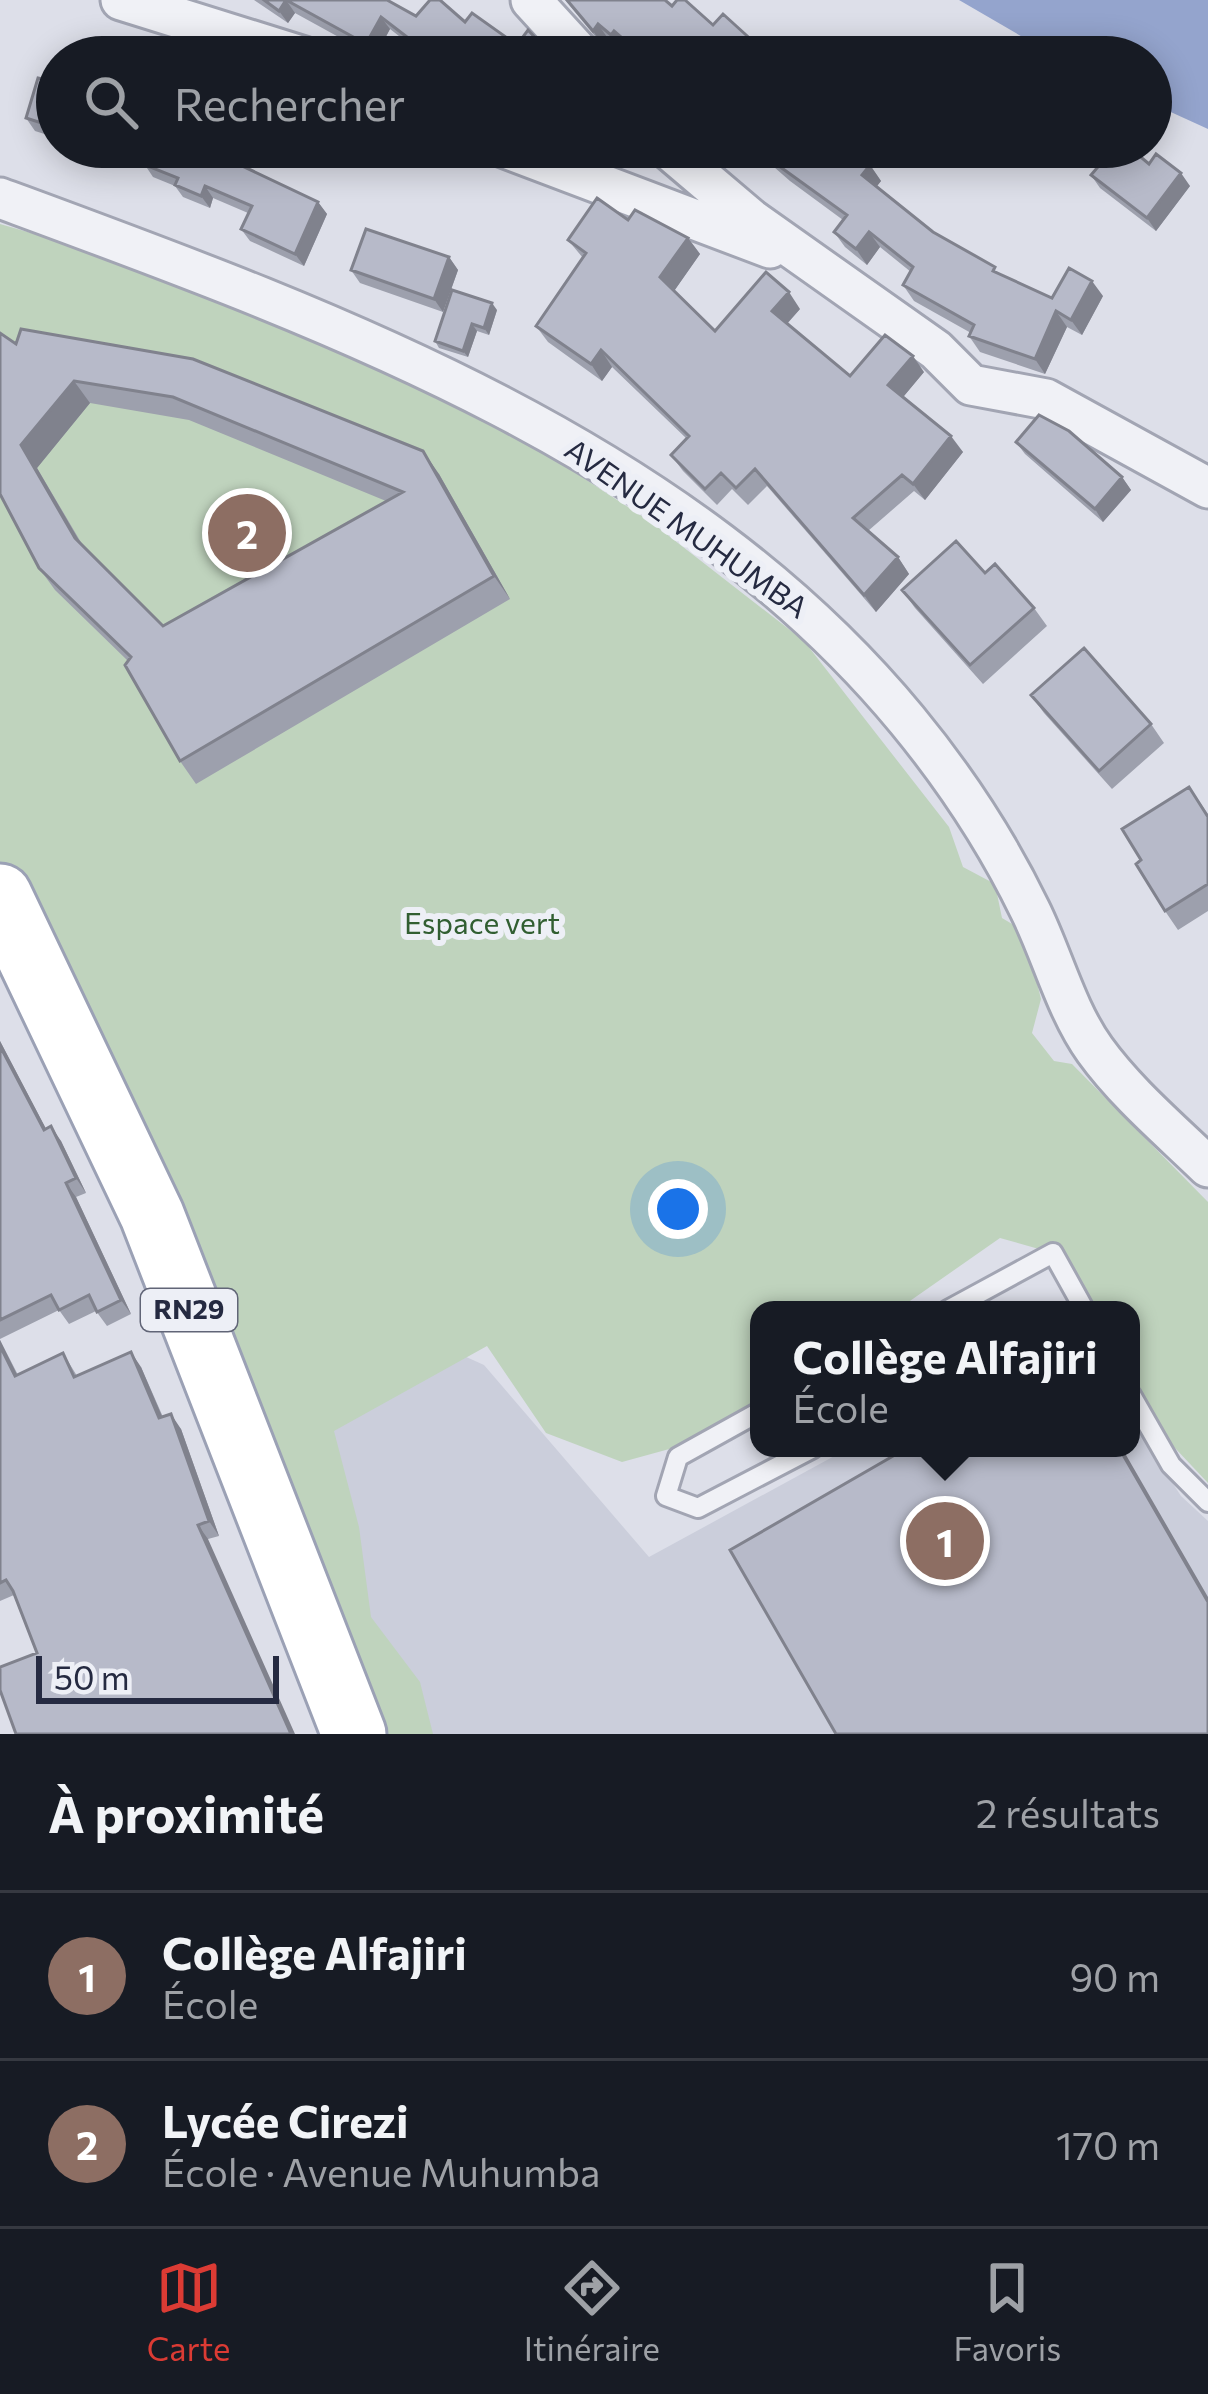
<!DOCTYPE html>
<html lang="fr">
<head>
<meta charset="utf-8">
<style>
  :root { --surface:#171b24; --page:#242831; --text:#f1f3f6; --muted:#9ea1a6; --line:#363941; --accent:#db3b34 }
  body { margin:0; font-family:Commissioner,sans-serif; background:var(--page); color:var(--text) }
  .scale { position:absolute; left:36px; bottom:30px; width:243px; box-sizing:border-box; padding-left:12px; border:6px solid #252a41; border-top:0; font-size:33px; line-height:42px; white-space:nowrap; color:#252a41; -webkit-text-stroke:9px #edeff6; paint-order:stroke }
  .you { position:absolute; left:678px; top:1209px; width:42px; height:42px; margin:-30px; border:9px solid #fff; border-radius:50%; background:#1a73e8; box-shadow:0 0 0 18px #1a73e833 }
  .badge { display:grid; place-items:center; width:78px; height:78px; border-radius:50%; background:var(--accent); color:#fff; font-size:39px; font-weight:700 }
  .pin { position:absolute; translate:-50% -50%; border:6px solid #fff; box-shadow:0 3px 12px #0006 }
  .popup { position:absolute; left:750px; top:1301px; width:390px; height:156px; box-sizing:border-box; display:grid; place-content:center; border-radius:24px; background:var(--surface); filter:drop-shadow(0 3px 9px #0005); font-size:39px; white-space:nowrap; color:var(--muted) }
  .popup b { font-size:45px; color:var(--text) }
  .popup::after { content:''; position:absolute; left:50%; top:100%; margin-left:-24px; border:24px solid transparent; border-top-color:var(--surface) }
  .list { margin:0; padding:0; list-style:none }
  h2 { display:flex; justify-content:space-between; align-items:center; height:156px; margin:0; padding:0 48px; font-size:51px }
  h2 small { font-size:39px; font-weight:400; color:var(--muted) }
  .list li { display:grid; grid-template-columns:78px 1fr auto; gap:36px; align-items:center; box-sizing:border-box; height:168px; padding:0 48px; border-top:3px solid var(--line) }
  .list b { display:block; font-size:45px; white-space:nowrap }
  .list p { margin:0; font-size:39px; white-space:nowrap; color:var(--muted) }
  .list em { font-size:39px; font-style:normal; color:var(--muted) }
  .icon { flex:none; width:66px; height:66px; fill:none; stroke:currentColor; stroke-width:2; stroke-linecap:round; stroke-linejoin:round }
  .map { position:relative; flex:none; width:1208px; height:1734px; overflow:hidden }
  .search { position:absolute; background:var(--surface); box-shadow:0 6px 30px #0003; left:36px; right:36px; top:36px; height:132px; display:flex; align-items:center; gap:30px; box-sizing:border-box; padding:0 42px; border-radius:66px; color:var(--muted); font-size:45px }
  .sheet { height:492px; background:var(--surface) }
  nav { display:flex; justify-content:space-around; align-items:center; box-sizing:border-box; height:168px; border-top:3px solid var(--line); background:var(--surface); font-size:33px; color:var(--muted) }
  nav a { display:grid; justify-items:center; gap:6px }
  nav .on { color:var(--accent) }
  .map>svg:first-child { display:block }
  .built { fill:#cbcedb }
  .green { fill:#bfd3bd }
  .water { fill:#94a4cd }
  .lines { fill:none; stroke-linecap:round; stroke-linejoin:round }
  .service-casing { stroke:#a2a5b3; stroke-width:24 }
  .minor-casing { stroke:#a2a5b3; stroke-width:45 }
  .primary-casing { stroke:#9ba1b5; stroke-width:69 }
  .service { stroke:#f0f1f6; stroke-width:18 }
  .minor { stroke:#f0f1f6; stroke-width:39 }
  .primary { stroke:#fff; stroke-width:63 }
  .wall { fill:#9da0ad; fill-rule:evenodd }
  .shaded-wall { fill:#80828d }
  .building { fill:#b7bac9; stroke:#80828d; stroke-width:3; fill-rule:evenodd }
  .labels { text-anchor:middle; stroke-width:12; stroke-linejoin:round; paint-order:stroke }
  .shield { fill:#edeff6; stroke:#616577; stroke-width:3 }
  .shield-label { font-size:27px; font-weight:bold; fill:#252a41 }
  .street-label { font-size:30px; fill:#252a41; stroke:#edeff6 }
  .park-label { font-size:30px; fill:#315e31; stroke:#edeff6 }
</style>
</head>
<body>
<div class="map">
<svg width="1208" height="1734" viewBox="0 0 1208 1734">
  <rect width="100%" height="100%" fill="#dddfe9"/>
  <path class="built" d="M453 1351 484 1365 649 1557 849 1448H1131V1420L1181 1496 1208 1521V1734H391L284 1431Z"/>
  <path class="green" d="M0 224 146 266 434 381 651 522 804 641 949 827 963 867 995 884 1002 918 1024 931 1041 999 1032 1033 1054 1061 1072 1064 1208 1202V1483L1141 1412 1131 1395V1310H1084L1053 1253 1000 1238 897 1310H759V1398L713 1437 622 1462 546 1433 487 1346 334 1431 359 1527 371 1617 420 1682 433 1734H349L0 899Z"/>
  <path class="water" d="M959 0H1208V129L1151 103V57H1057Z"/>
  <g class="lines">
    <g class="service-casing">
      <path id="service" d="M948 1310 1053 1253 1083 1307
        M1131 1395 1171 1465 1208 1502
        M759 1412 678 1457 666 1496 698 1508 813 1448"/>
    </g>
    <g class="minor-casing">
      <path id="minor" d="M121 0 304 57
        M531 0 583 57
        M503 147 770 248
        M666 147 752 220 936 350 971 385 1046 399 1208 488
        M0 198C325 318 680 445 907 720 954 777 998 844 1030 910 1052 954 1066 1010 1095 1050 1126 1093 1170 1130 1208 1167"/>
    </g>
    <g class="primary-casing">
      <path id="primary" d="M0 896 152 1215 354 1734"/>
    </g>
    <use href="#service" class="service"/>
    <use href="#minor" class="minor"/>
    <use href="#primary" class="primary"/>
  </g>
  <path class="wall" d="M254 0H387L416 16 465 22 517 45 553 57H426L390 29 375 57 295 13 288 23Z
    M565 0H665L672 6 756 44 765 57H637L625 47 622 51 609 40 604 47Z
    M57 83V138L35 131 26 118Z
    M588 147H635L620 166 604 160Z
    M751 147H847L870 165 881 181 877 186 933 232 1001 274 1052 298 1103 296 1082 335 1067 327 1045 374 980 352 969 336 971 333 914 301 903 285 911 272 880 247 867 265 845 247 834 232 843 220 790 181Z
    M227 159 318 202 327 214 304 266 250 241 241 229 248 213 213 198 210 208 183 197 175 186 153 177 145 165Z
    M1149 164 1190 186 1156 231 1100 188 1091 175Z
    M628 220 688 238 700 254 674 291 715 331 800 309 787 324 850 376 924 372 903 397 963 452 925 500 914 491 868 531 898 557 909 574 876 612 767 486 748 505 732 489 717 505 683 471 671 455 687 439 612 367 602 381 548 342 536 326 583 258 568 240Z
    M449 257 458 270 443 312 360 283 351 270Z
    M497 310 489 335 477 331 468 357 439 348 435 341Z
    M16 344 439 474 510 599 196 784 180 761 128 661 55 590 39 568ZM90 403 189 420 386 501 163 626 82 544 37 468Z
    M1016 442 1122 477 1131 490 1103 522 1025 454Z
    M985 573 1034 608 1047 626 983 684 915 608 902 590Z
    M1031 695 1151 724 1164 743 1112 789 1044 713Z
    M1189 787 1208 814V911L1178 930 1165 911 1141 860Z
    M0 1041 46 1129 61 1141 86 1193 76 1197 131 1314 107 1326 96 1311 69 1324 59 1310 0 1339Z
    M0 1340 18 1375 63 1353 77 1376 141 1367 163 1417 181 1429 219 1536 208 1539 37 1653 14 1595 0 1601Z"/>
  <path class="shaded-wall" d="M286 0 295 13 288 23 279 11Z
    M381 17 390 29 375 57 366 44Z
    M598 24 609 40 604 47 593 31Z
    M614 31 625 47 622 51 611 35Z
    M756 44 765 57H751L748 53Z
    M616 147H635L620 166 611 153Z
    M870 165 881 181 873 191 862 175Z
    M1181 173 1190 186 1156 231 1147 218Z
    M205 186 213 198 210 208 201 196Z
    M318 202 327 214 304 266 295 254Z
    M869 232 880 247 867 265 856 249Z
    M688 238 700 254 672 294 660 277Z
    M449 257 458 270 443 312 434 299Z
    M1092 281 1103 296 1082 335 1071 320Z
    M789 292 800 309 783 328 772 311Z
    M492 303 497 310 489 335 484 328Z
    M1056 311 1067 327 1045 374 1035 359Z
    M472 324 477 331 468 357 463 351Z
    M601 350 612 367 602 381 591 364Z
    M913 356 924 372 899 402 888 385Z
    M74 381 90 403 37 468 91 561 75 538 21 445Z
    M951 436 963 452 925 500 913 484Z
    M423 451 439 474 510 599 494 576Z
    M1122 477 1131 490 1103 522 1095 509Z
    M898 557 909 574 876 612 864 595Z
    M0 1041 54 1144 44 1130 0 1046Z
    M51 1126 61 1141 86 1193 76 1178Z
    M66 1183 76 1197 131 1314 121 1300Z
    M0 1340 25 1391 15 1376 0 1346Z
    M131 1352 141 1367 169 1433 159 1418Z
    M171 1414 181 1429 219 1536 209 1521Z
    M1119 1448H1122L1208 1597V1602Z
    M198 1525 208 1539 295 1734H291Z"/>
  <path class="building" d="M264 0H387L416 16 430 0H440L465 22 472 13 517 45 528 30 553 57H433L381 17 366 44 286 0 279 11Z
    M567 0H665L672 6 677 0H685L713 25 723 14 756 44 748 53 752 57H644L614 31 611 35 598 24 593 31Z
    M38 78 57 83V128L26 118Z
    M152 147H217L220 148 217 154 318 202 295 254 241 229 252 206 205 186 201 196 175 185 178 178 145 165Z
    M596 147H616L611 153Z
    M758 147H847L870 165 862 175 933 232 995 267 993 271 1052 298 1069 268 1092 281 1071 320 1056 311 1035 359 969 336 974 325 903 285 913 267 869 232 856 249 834 232 847 215 779 166Z
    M1115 147H1129L1149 164 1156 154 1181 173 1147 218 1091 175Z
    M597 198 628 220 635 210 688 238 660 277 715 331 766 272 789 292 772 311 850 376 885 335 913 356 888 385 951 436 913 484 902 475 853 518 898 557 864 595 755 469 736 488 721 473 705 489 671 455 689 436 601 350 591 364 536 326 586 253 568 240Z
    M366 229 449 257 434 299 351 270Z
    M452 290 492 303 484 328 472 324 463 351 435 341Z
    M21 329 193 359 423 451 494 576 180 761 125 665 131 657 39 568 0 494V333L16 344ZM74 381 173 397 403 492 163 626 75 538 21 445Z
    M1039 415 1069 431 1122 477 1095 509 1016 442Z
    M956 541 985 573 995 564 1034 608 970 665 902 590Z
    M1084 648 1151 724 1099 771 1031 695Z
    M1189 787 1208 817V884L1165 911 1136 864 1141 860 1122 829Z
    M0 1046 44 1130 51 1126 76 1178 66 1183 121 1300 97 1312 89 1295 59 1310 51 1295 0 1320Z
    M0 1346 15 1376 63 1353 74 1377 131 1352 159 1418 171 1414 209 1521 198 1525 291 1734H16L0 1690V1667L37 1653 13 1591 6 1580 0 1583Z
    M907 1448H1119L1208 1602V1734H836L730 1550Z"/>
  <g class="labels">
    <rect class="shield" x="141" y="1289" width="96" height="42" rx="9"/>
    <g class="shield-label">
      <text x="189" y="1319">RN29</text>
    </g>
    <g class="street-label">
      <text transform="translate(686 529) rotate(35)" y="10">AVENUE MUHUMBA</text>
    </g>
    <g class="park-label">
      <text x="482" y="934">Espace vert</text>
    </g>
  </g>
</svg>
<div class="scale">50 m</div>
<div class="you"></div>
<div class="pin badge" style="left:945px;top:1541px;background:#8d6e63">1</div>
<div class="popup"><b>Collège Alfajiri</b>École</div>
<div class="pin badge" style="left:247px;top:533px;background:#8d6e63">2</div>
<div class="search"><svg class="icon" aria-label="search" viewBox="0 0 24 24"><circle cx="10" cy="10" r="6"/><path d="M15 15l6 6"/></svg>Rechercher</div>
</div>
<section class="sheet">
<h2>À proximité<small>2 résultats</small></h2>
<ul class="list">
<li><span class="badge" style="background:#8d6e63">1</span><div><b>Collège Alfajiri</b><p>École</p></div><em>90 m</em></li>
<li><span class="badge" style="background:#8d6e63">2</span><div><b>Lycée Cirezi</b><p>École · Avenue Muhumba</p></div><em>170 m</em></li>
</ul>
</section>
<nav>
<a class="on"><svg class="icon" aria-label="map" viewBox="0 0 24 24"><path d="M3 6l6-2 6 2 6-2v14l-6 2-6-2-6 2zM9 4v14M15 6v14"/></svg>Carte</a>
<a><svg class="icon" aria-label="directions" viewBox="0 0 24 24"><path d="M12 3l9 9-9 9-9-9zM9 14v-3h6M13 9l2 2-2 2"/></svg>Itinéraire</a>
<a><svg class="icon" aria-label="saved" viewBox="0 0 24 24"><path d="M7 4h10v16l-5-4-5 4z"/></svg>Favoris</a>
</nav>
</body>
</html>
